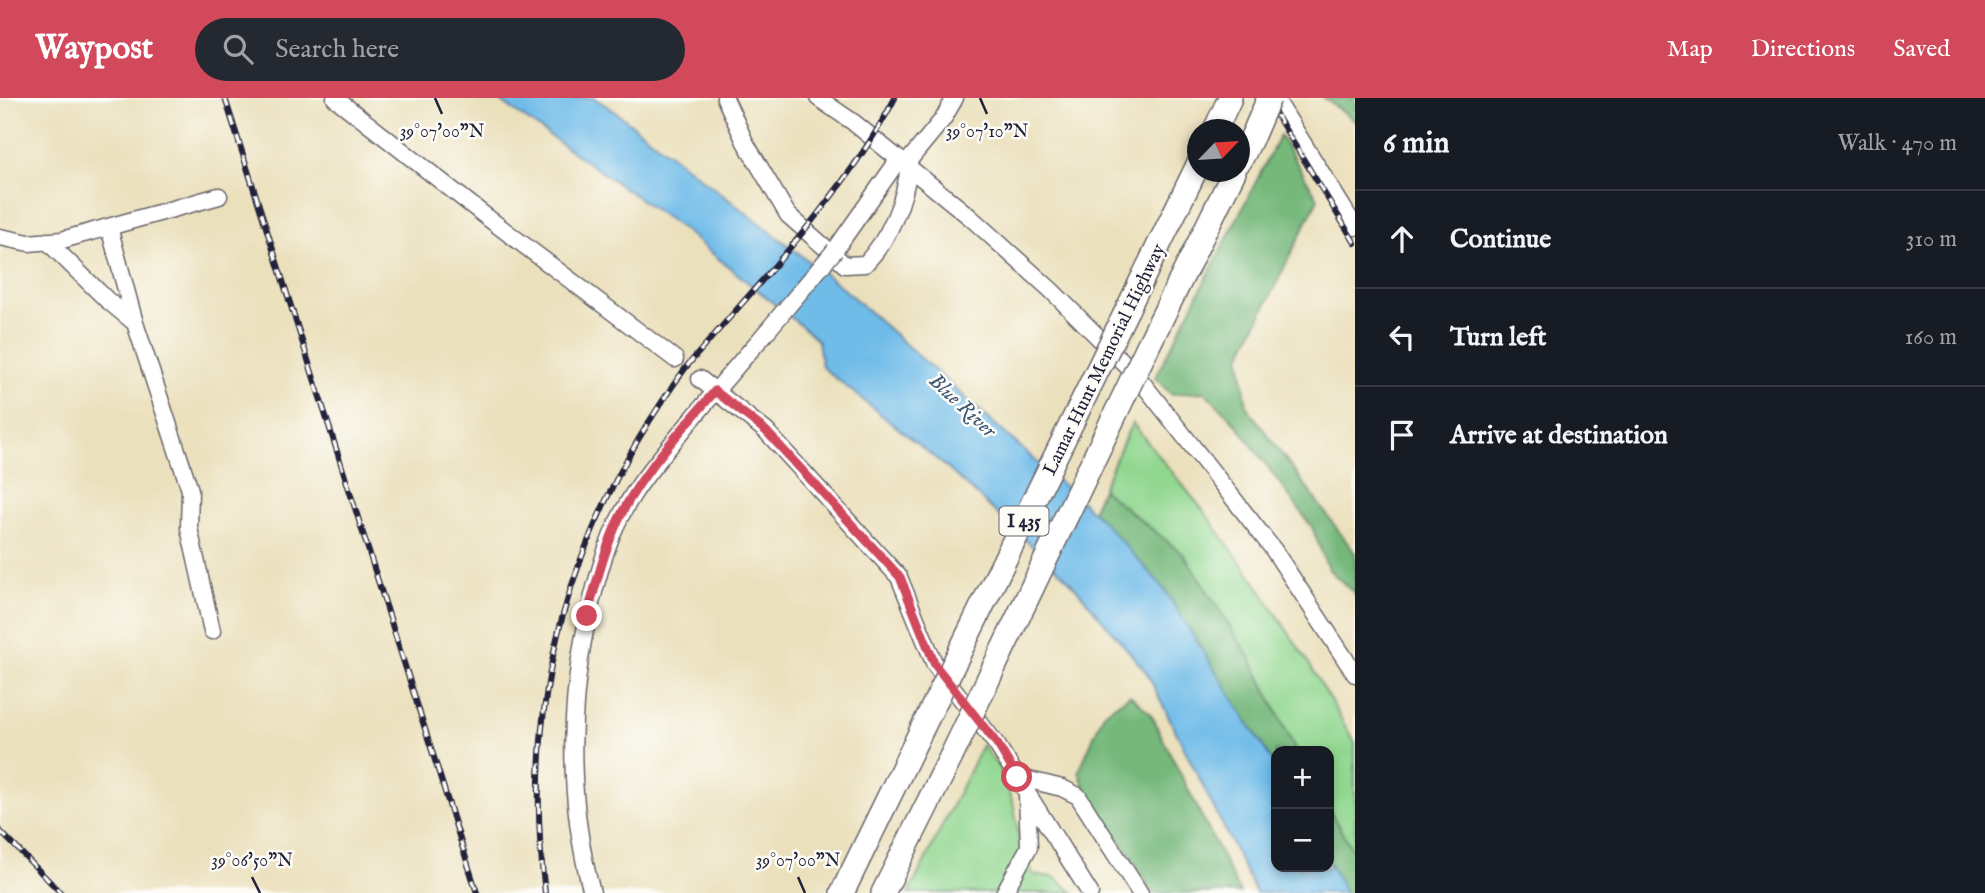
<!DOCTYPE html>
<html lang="en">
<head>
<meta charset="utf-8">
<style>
  :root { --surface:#171b24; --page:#242831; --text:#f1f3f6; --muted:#9ea1a6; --line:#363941; --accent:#d1495b }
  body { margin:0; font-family:"IM FELL English",serif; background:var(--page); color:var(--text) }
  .controls { position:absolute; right:21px; bottom:21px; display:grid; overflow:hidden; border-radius:14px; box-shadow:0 4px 10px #0003 }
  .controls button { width:63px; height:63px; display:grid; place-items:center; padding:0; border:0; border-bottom:2px solid var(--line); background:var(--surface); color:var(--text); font:35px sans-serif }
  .compass { position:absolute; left:1187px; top:21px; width:63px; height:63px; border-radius:50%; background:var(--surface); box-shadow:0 4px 10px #0003; rotate:65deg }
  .stop { position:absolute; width:21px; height:21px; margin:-16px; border:5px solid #d1495b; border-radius:50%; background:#fff }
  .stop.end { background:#d1495b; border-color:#fff; box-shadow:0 2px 7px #0008 }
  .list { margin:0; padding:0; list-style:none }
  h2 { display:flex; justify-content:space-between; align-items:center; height:91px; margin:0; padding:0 28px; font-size:30px }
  h2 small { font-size:23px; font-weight:400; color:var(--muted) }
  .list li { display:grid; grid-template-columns:46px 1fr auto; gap:21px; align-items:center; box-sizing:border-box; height:98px; padding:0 28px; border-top:2px solid var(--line) }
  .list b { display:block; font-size:26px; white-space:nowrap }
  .list em { font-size:23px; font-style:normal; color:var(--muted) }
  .icon { flex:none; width:38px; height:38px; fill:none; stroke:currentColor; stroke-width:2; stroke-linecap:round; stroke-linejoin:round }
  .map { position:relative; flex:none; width:1355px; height:795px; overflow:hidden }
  header { display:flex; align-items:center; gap:42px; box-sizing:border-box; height:98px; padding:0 35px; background:var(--accent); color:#fff }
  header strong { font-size:33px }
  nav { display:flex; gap:38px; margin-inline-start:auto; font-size:24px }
  .search { width:490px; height:63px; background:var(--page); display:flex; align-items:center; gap:18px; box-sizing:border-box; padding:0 24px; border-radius:38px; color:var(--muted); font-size:26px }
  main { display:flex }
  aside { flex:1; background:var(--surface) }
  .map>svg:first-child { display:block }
  .green { fill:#91d790; stroke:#5a7c66; stroke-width:2 }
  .forest { fill:#74b87a; stroke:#4b6d5a; stroke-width:2 }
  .water { fill:#70bce9; stroke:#496f92; stroke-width:2 }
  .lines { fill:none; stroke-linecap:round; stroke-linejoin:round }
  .minor-casing { stroke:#686468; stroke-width:19 }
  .highway-casing { stroke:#686468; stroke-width:26 }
  .minor { stroke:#fff; stroke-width:16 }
  .highway { stroke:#fff; stroke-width:23 }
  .rail-casing { stroke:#22223b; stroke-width:6 }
  .rail { stroke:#fdfcf7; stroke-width:3.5; stroke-dasharray:10; stroke-linecap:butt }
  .minor-bridge-casing { stroke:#686468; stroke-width:19; stroke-linecap:butt }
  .highway-bridge-casing { stroke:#686468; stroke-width:26; stroke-linecap:butt }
  .minor-bridge { stroke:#fff; stroke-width:16 }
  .highway-bridge { stroke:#fff; stroke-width:23 }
  .route { stroke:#d1495b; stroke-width:9 }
  .ticks { fill:none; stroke:#22223b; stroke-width:2.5 }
  .labels { text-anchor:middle; stroke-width:5; stroke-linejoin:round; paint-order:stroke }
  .shield { fill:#fdfcf7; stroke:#646373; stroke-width:2 }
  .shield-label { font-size:18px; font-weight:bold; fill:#22223b }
  .street-label { font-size:19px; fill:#22223b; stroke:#fdfcf7 }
  .water-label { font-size:21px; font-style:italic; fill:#3d5878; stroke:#fdfcf7 }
  .ticks-label { font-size:18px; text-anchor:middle; fill:#22223b; stroke:#fdfcf7; stroke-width:5; stroke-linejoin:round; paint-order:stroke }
</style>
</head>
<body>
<header>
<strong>Waypost</strong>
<div class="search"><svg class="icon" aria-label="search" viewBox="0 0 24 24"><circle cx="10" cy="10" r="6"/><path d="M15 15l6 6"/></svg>Search here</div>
<nav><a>Map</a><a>Directions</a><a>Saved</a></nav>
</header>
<main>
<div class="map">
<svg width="1355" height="795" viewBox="0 0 1355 795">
  <rect width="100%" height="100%" fill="#fdfcf7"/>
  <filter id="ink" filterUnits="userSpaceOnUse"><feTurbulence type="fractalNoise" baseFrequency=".0143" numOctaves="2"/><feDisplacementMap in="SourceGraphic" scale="14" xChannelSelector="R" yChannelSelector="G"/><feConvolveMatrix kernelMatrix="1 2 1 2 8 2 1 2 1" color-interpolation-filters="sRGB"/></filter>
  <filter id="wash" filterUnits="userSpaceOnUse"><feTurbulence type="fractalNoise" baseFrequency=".00686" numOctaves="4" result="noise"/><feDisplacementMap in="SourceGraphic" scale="28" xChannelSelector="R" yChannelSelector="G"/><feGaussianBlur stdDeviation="1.57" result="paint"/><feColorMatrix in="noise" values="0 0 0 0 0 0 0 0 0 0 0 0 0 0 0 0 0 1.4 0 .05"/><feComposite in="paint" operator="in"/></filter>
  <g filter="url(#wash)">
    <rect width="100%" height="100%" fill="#ebe0bc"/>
    <path class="green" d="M1132 325 1203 412 1258 488 1310 567 1355 645V756L1329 712V653H1296L1252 563 1184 457 1102 391Z
      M982 647 1000 671 1014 708 1021 754 1034 777 1054 779 1074 795H909Z"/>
    <path class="forest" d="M1324 0H1355V23Z
      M1280 37 1318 101 1240 259 1247 309 1355 455V496L1328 471 1312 429 1237 327 1205 294 1171 296 1155 280Z
      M1102 391 1184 457 1252 563 1296 653H1276V669L1162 488 1092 413Z
      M1130 597 1150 615 1240 795H1153L1128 754 1087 697 1079 673 1104 615Z
      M1329 712 1355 756V795H1345L1329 764Z"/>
    <path class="water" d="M496 0H594L613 12 838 186 1102 422 1162 488 1276 669V769H1329V764L1345 795H1256L1147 575 1069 482 945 368 822 269 818 243 805 231 681 130Z"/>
  </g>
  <g filter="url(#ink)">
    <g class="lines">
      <g class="minor-casing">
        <path id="minor" d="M335 0 488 120 675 261
          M725 0 745 44 788 117 845 167 865 166C889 141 905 103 909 68
          M818 0 853 24 970 119 1051 192 1137 278 1273 451 1355 576
          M1275 0 1355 129
          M906 66 943 21 955 0
          M109 129 135 225
          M0 139 29 145 62 142 219 98
          M47 143 107 202 135 225 190 392 189 430 212 533
          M835 152 899 61
          M700 281 766 333 899 479 935 567 997 647 1090 795
          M1017 679 1062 690 1078 698 1140 795
          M592 795C565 694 568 587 596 486 603 461 611 434 624 412 637 387 656 365 674 343 703 308 732 273 763 238
          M1004 795 1029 749 1027 697"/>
      </g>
      <g class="highway-casing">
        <path id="highway" d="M1215 32 1230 0
          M1240 63 1253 37
          M1127 212 1198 67
          M1147 250 1234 74
          M842 795 921 633
          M883 795 951 659"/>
      </g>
      <use href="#minor" class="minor"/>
      <use href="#highway" class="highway"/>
      <g class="rail-casing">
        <path id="rail" d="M225 0 477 795
          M1266 0 1355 145
          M0 733 61 795
          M545 795C520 599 570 427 687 268 757 187 846 95 895 0"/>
      </g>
      <use href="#rail" class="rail"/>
      <g class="minor-bridge-casing">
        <path id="minor-bridge" d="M763 238 835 152"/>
      </g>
      <g class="highway-bridge-casing">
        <path id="highway-bridge" d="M1253 37 1269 0
          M921 633 1127 212
          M951 659 1147 250"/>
      </g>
      <use href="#minor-bridge" class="minor-bridge"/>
      <use href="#highway-bridge" class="highway-bridge"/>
    </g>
  </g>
  <g class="lines" filter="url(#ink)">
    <path class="route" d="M587 518C597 483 606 444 624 411 647 368 684 330 715 293L766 333 900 479 935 567 998 647 1017 679"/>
  </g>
  <path class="ticks" d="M435 0 442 16M980 0 987 16M252 779 260 795M798 779 805 795"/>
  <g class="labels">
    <rect class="shield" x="999.5" y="408.5" width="49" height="29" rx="5"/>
    <g class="shield-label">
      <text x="1024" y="429">I 435</text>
    </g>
    <g class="street-label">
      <text transform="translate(1103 261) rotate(-64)" y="7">Lamar Hunt Memorial Highway</text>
    </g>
    <g class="water-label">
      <text transform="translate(963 307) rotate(43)" y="7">Blue River</text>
    </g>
  </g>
  <g class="ticks-label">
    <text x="442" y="39">39°07'00"N</text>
    <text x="987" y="39">39°07'10"N</text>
    <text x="252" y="768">39°06'50"N</text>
    <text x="798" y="768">39°07'00"N</text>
  </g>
</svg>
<div class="controls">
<button>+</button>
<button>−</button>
</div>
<svg class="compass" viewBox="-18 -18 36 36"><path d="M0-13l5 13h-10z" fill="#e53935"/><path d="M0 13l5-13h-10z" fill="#9ea1a6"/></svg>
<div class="stop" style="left:1017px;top:679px"></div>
<div class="stop end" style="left:587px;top:518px"></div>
</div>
<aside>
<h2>6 min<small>Walk · 470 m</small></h2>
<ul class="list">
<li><svg class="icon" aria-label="ahead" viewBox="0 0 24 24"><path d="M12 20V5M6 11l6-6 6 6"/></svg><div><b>Continue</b></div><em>310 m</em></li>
<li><svg class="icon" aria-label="left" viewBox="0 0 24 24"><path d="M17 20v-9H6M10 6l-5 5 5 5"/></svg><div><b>Turn left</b></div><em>160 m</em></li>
<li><svg class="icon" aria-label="arrive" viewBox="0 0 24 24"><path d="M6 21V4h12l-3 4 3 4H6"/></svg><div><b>Arrive at destination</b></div></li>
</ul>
</aside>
</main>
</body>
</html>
